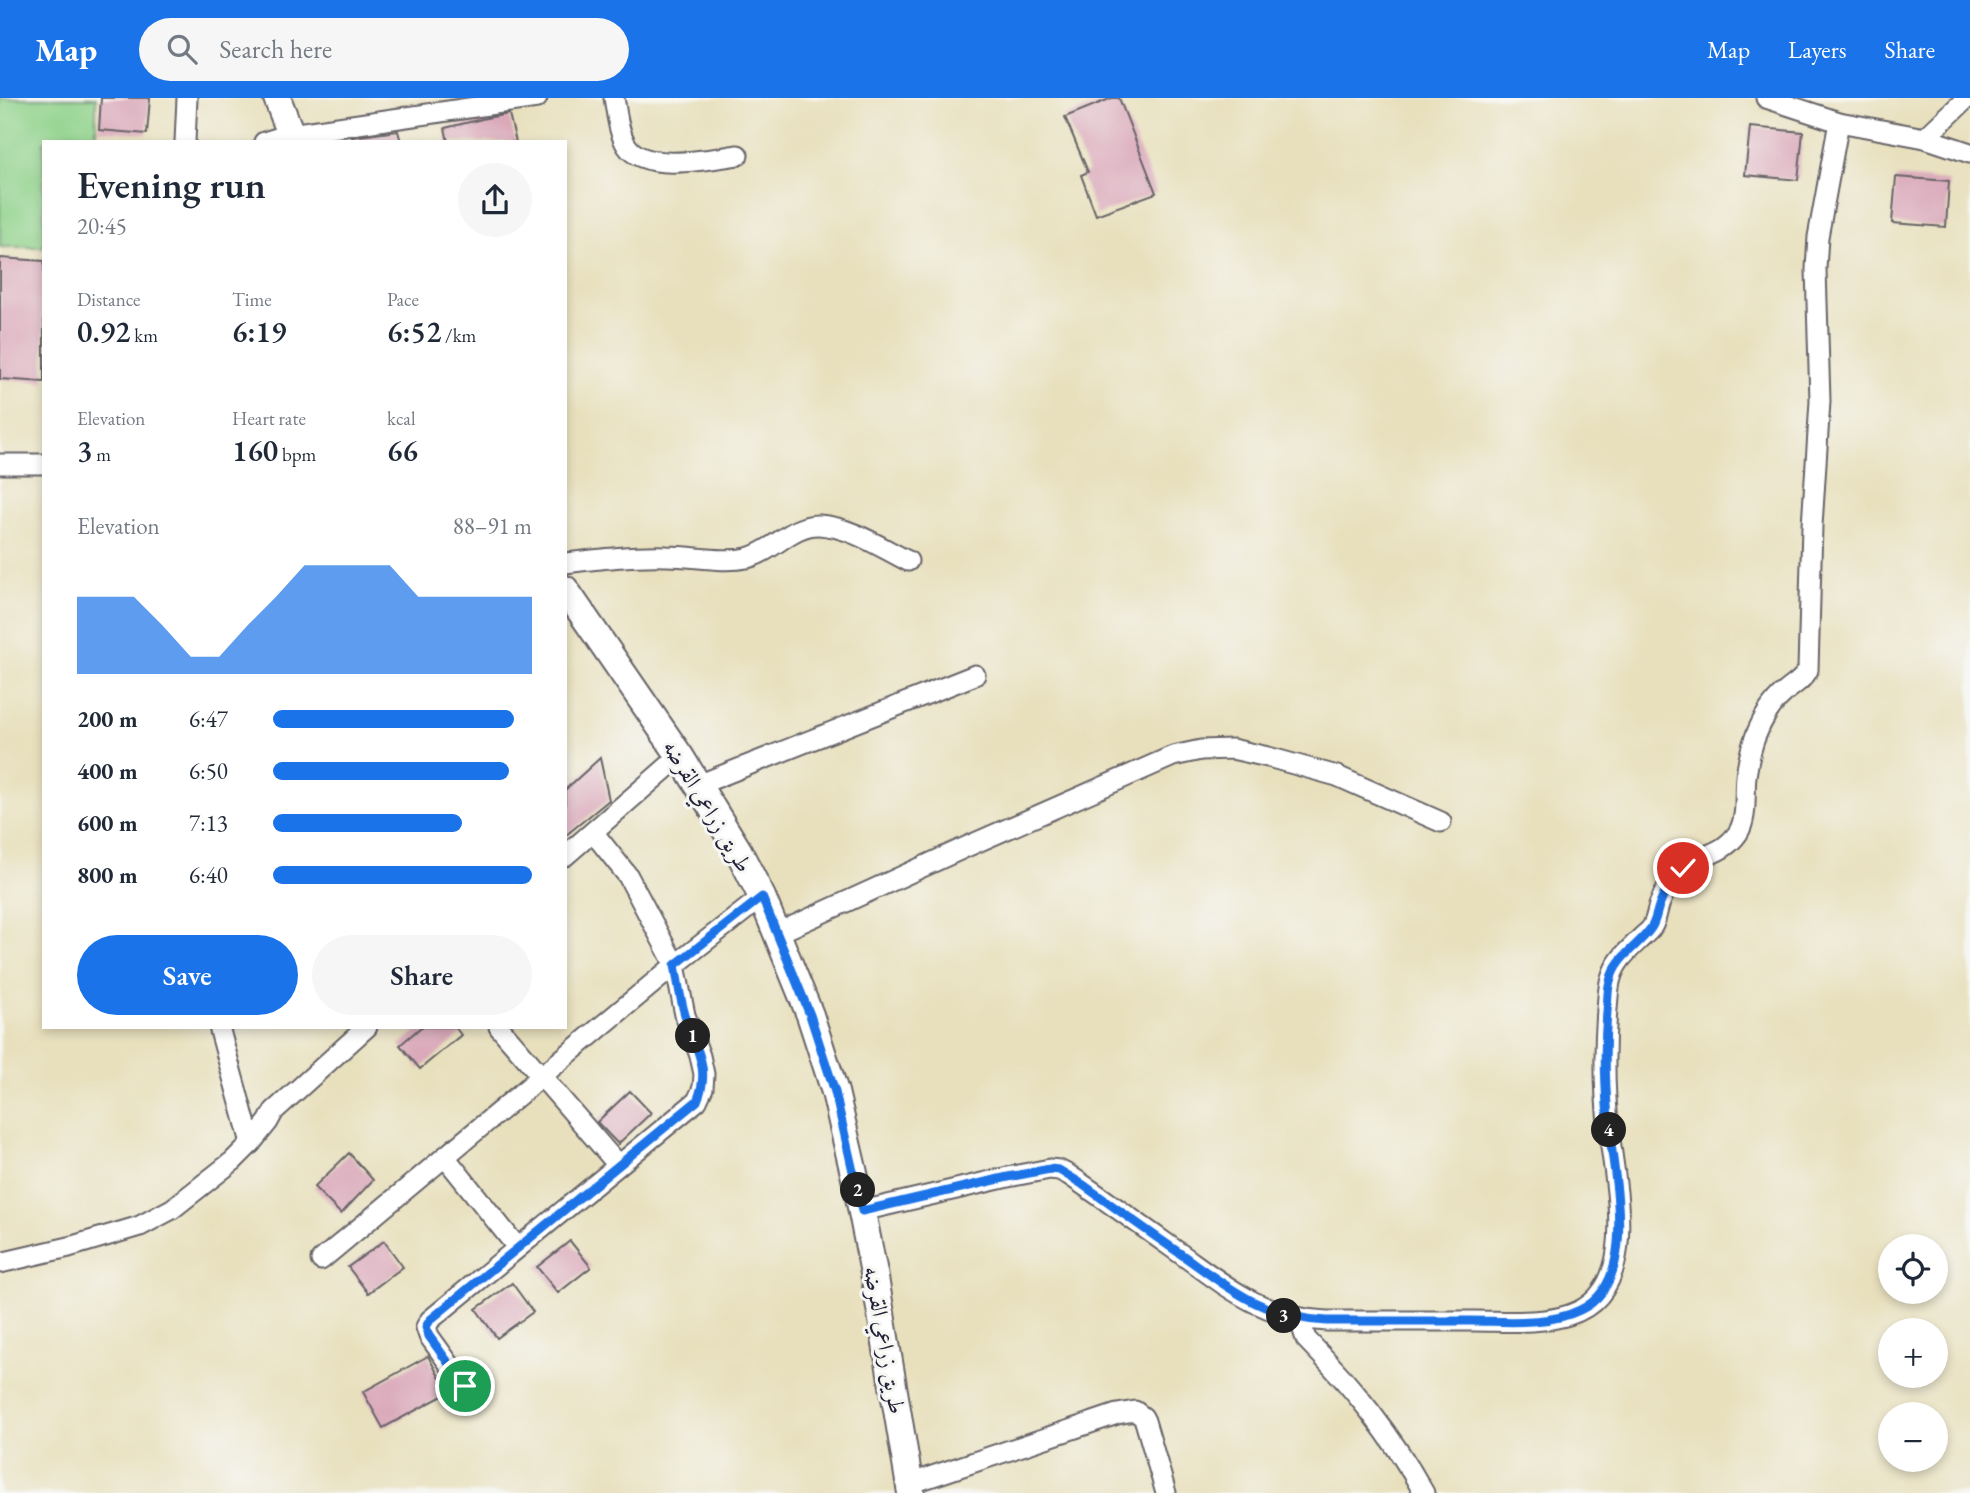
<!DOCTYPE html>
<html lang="en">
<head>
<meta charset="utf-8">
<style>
	body { margin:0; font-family:"EB Garamond",Amiri,serif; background:#f6f6f7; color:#1f2937; height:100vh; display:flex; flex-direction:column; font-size:26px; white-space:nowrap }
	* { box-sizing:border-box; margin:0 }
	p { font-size:23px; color:#747a83 }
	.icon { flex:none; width:38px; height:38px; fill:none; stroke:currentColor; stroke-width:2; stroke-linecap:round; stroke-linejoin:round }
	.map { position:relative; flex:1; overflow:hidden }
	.sheet { position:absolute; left:42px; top:42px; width:525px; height:889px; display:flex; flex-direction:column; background:#fff; border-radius:0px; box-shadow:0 4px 10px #0003 }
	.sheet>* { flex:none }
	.controls { position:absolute; left:1878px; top:1136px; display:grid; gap:14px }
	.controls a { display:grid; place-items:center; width:70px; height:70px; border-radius:50%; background:#fff; box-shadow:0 4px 10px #0003; font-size:35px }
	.pin { position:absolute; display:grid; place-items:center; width:60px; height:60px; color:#fff; margin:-30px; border:4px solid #fff; border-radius:50%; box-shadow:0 2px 7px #0007 }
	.km { position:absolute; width:35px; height:35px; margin:-18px; border-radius:50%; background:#222; color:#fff; font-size:19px; line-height:35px; text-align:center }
	.round { display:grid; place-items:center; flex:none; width:74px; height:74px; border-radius:37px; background:#f6f6f7 }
	.summary { display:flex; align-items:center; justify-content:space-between; height:119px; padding:0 35px }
	h1 { font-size:38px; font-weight:600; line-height:52px }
	.figures { display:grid; grid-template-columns:repeat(3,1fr); gap:10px; height:119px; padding:7px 35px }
	.figures div { display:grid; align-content:center }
	.figures b { font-size:30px; font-weight:600 }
	.figures small { font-size:19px; font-weight:400 }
	.figures p { font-size:19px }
	.chart { height:196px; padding:14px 35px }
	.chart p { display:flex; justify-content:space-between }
	.chart svg { width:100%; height:126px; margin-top:7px; fill:#1a73e8; opacity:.7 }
	.cta { display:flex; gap:14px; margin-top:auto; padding:14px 35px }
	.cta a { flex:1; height:80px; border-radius:42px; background:#1a73e8; color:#fff; font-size:28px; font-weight:600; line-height:80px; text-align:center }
	.cta a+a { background:#f6f6f7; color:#1f2937 }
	ul { padding:0 35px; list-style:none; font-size:23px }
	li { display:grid; grid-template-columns:112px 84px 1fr; align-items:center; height:52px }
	li i { height:18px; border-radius:9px; background:#1a73e8 }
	header { display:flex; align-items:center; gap:42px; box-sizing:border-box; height:98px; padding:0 35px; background:#1a73e8; color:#fff }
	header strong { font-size:33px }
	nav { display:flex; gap:38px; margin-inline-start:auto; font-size:24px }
	.search { width:490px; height:63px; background:#f6f6f7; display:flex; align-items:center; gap:18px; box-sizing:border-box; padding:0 24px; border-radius:38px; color:#747a83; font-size:26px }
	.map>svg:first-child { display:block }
	.green { fill:#8fd28a; stroke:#587a62; stroke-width:2 }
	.building { fill:#daa9ba }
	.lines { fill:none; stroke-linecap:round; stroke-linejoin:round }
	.minor-casing { stroke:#676468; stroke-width:23 }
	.secondary-casing { stroke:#676468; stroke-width:30 }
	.minor { stroke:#fff; stroke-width:19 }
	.secondary { stroke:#fff; stroke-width:26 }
	.route-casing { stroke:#fff; stroke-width:14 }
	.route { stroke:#1a73e8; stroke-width:9 }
	.labels { text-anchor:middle; stroke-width:6; stroke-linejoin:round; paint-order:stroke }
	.street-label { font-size:23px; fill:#22223b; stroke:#f6f6f2 }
</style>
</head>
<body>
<header>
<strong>Map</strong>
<div class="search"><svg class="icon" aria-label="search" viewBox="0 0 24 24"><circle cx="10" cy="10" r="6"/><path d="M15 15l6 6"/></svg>Search here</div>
<nav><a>Map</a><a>Layers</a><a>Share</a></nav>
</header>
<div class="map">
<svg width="1970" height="1395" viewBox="0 0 1970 1395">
	<rect width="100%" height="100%" fill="#f6f6f2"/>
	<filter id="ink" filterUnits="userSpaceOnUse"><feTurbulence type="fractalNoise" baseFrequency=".0143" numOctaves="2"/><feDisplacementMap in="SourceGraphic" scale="14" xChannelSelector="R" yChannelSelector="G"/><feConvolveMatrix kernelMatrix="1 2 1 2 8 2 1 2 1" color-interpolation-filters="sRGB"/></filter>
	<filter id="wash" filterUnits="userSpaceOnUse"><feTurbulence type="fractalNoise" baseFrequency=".00686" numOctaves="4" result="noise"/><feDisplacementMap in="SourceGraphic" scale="28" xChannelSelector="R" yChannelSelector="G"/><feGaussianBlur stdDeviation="1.57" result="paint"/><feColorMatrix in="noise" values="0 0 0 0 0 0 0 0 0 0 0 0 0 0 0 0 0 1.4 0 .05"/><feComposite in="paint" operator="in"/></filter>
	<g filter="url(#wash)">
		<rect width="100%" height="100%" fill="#e8e0bd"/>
		<path class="green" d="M0,0H96V44H44V149H0Z"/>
		<g id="blocks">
			<g class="building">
				<path d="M101,0H150L147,36L99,32Z"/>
				<path d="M1112,0H1119L1156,95L1096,117L1081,77L1088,74L1065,19Z"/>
				<path d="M509,16L516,44H448L445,30L486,20Z"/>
				<path d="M1750,29L1803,34L1798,82L1745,77Z"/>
				<path d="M398,33L401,44H353L352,39Z"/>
				<path d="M1896,79L1949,83L1946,129L1892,125Z"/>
				<path d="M0,160L44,163V284L0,281Z"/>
				<path d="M600,660L609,702L565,738V692Z"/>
				<path d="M421,929H455L461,937L420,971L400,947Z"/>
				<path d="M630,993L651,1015L618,1046L597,1024Z"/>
				<path d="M349,1055L373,1082L341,1116L314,1089Z"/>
				<path d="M384,1143L403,1169L368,1195L348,1169Z"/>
				<path d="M570,1143L591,1169L558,1195L537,1169Z"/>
				<path d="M512,1185L533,1214L497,1240L476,1211Z"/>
				<path d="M428,1258L448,1295L383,1330L363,1294Z"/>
			</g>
		</g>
	</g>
	<g filter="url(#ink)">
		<use href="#blocks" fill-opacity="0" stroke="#676468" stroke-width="2"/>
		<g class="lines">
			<g class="minor-casing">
				<g id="minor">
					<path d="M614,0C617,15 618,34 627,48C645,75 710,61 738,57"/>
					<path d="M1766,0L1839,24L1925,40L1967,0"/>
					<path d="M1925,40L1970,55"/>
					<path d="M185,44L187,0"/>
					<path d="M264,44L290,36L537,0"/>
					<path d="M0,366H44"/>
					<path d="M565,465C599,461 633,457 667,458C693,458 722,465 747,460C773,454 792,426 819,427C851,429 880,449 908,463"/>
					<path d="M698,687L975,577"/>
					<path d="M565,758L680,658"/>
					<path d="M778,835L966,749L1173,658L1201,652L1232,651L1268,659L1337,678L1441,724"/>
					<path d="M219,929L251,1045"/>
					<path d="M499,929L618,1067"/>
					<path d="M445,1059L517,1149"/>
					<path d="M862,1113L1008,1079L1050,1071L1059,1072L1069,1077C1104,1101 1139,1126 1174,1151C1225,1187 1261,1220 1327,1223C1376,1223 1425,1223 1475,1223C1506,1223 1540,1226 1569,1217C1642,1194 1615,1087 1609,1033C1604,993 1604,951 1607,911C1608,901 1608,890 1611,880C1616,862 1629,852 1642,839C1646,835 1651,832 1653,827C1656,821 1657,814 1659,807C1664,794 1671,781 1681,772C1700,755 1721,759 1738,735C1748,719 1744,696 1746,678C1748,665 1751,649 1756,637C1762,622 1772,605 1785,594C1794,586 1802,583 1808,572L1812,428L1820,303L1816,171L1818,139L1839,24"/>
					<path d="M321,1162L675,867L762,799"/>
					<path d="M0,1165L69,1149L140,1128L172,1111L233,1063L251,1045L268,1024L274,1013L367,929"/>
					<path d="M1307,1222L1303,1232L1306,1241C1353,1289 1391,1336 1424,1395"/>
					<path d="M465,1288L429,1238L426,1229L430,1222L697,1003L703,990L704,976L700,958L685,917L675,867L628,778L593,734"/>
					<path d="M909,1386L1117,1316L1135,1313L1143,1319L1145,1323L1166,1395"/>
				</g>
			</g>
			<g class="secondary-casing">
				<g id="secondary">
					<path d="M277,0L294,44"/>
					<path d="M565,491L680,658L738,752L762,799L810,917L835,994L856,1084L875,1180L911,1395"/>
				</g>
			</g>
			<use href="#minor" class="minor"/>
			<use href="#secondary" class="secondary"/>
		</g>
	</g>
	<g class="lines" filter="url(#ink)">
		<g class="route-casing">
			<path id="route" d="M465,1288L429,1238L426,1229L430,1222L697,1003C712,970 694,948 685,917C680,901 678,883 675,867L762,799L810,917L835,994L862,1113L1008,1079L1050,1071L1059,1072L1082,1086C1114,1109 1146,1132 1178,1154C1228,1189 1263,1220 1327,1223C1375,1223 1422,1223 1470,1223C1505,1223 1547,1228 1580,1212C1642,1183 1612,1073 1608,1020C1605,985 1604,949 1607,914C1608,904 1607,893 1610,883C1616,858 1638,849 1651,830C1656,823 1657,812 1660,805C1665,791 1674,780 1683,770"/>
		</g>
		<use href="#route" class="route"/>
	</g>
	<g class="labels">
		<g class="street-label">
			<text transform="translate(708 708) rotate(59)" y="8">طريق زراعي القرضه</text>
			<text transform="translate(885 1242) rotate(80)" y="8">طريق زراعي القرضه</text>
		</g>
	</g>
</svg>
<div class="controls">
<a><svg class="icon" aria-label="locate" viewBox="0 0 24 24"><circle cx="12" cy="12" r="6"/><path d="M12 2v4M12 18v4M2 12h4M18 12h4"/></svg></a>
<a>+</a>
<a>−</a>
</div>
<div class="pin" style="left:465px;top:1288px;background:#1e9e55"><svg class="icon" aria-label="arrive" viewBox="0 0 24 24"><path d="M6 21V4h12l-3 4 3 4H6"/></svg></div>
<div class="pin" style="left:1683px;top:770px;background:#d93025"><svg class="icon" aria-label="check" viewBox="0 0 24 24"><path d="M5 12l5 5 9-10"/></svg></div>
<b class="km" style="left:693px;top:938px">1</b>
<b class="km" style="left:858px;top:1092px">2</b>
<b class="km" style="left:1284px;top:1218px">3</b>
<b class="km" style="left:1609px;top:1032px">4</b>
<section class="sheet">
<div class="summary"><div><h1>Evening run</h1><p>20:45</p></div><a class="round"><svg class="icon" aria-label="share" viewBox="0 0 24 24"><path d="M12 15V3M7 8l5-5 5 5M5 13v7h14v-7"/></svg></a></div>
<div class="figures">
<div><p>Distance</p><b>0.92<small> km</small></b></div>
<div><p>Time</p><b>6:19</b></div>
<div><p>Pace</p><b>6:52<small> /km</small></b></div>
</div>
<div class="figures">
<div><p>Elevation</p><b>3<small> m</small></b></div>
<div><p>Heart rate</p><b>160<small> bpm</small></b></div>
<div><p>kcal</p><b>66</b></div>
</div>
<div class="chart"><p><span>Elevation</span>88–91 m</p>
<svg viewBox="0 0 160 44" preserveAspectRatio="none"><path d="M0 44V17L10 17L20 17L30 27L40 38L50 38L60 27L70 17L80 6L90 6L100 6L110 6L120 17L130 17L140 17L150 17L160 17V44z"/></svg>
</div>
<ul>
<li><b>200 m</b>6:47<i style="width:93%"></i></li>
<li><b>400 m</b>6:50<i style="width:91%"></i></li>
<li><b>600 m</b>7:13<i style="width:73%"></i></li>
<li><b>800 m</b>6:40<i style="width:100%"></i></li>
</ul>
<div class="cta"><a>Save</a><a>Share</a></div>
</section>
</div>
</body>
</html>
